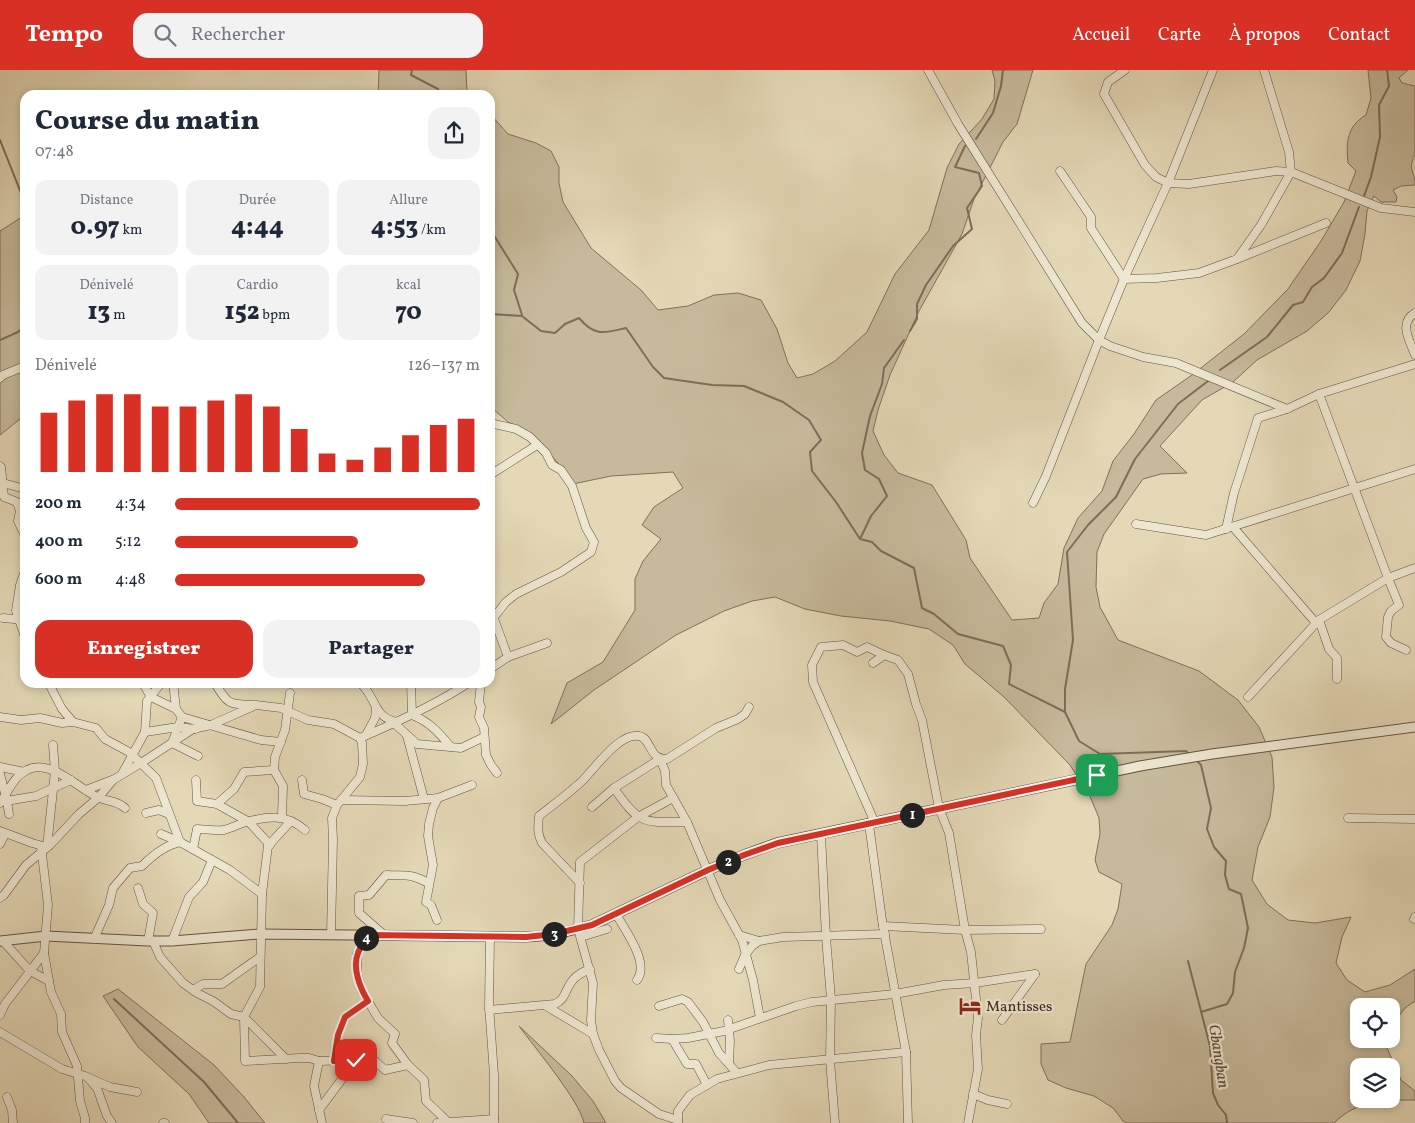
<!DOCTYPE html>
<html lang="fr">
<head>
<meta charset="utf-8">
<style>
	body { margin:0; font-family:Vollkorn,serif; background:#f2f2f3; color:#1f2937; height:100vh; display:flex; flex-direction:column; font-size:19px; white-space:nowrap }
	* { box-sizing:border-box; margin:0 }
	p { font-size:16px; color:#747a83 }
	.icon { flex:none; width:28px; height:28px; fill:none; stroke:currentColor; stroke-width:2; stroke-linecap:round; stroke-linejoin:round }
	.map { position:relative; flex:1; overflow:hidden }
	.side { position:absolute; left:20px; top:20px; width:475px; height:598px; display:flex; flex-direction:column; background:#fff; border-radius:15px; box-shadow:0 2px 8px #0003 }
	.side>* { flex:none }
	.tools { position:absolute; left:1350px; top:928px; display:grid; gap:10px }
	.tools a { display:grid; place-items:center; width:50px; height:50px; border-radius:10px; background:#fff; box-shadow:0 2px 8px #0003; font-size:25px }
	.pin { position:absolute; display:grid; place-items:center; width:42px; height:42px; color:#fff; margin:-21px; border-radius:10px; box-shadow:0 2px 8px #0006 }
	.km { position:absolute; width:25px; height:25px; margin:-12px; border-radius:50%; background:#222; color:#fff; font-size:14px; line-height:25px; text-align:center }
	.round { display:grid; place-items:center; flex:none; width:52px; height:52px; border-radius:15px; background:#f2f2f3 }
	.headline { display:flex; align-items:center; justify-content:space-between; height:85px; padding:0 15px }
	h1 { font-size:28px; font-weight:800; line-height:38px }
	.figures { display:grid; grid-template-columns:repeat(3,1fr); gap:8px; height:85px; padding:5px 15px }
	.figures div { display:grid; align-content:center; border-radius:12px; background:#f2f2f3; text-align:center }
	.figures b { font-size:25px; font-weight:800 }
	.figures small { font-size:14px; font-weight:400 }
	.figures p { font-size:14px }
	.chart { height:140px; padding:10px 15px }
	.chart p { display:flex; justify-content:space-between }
	.chart svg { width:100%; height:90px; margin-top:5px; stroke:#d93025; stroke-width:6 }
	.primary-button { display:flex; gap:10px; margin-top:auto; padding:10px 15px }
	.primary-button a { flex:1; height:58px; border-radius:15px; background:#d93025; color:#fff; font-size:20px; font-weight:800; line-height:58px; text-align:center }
	.primary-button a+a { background:#f2f2f3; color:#1f2937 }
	ul { padding:0 15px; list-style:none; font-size:16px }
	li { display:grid; grid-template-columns:80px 60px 1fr; align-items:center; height:38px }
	li i { height:12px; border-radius:6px; background:#d93025 }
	header { display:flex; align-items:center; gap:30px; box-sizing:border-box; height:70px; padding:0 25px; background:#d93025; color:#fff }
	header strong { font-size:24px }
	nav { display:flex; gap:28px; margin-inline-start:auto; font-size:18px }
	.search { width:350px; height:45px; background:#f2f2f3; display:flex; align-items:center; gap:12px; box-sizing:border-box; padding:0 18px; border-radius:15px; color:#747a83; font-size:19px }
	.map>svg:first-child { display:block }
	.green { fill:#c7ba9c; stroke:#80705d; fill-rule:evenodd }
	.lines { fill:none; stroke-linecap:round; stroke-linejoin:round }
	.stream { stroke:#7d6d5a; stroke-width:2 }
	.minor-casing { stroke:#645344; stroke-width:9 }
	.tertiary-casing { stroke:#645344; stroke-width:11 }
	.minor { stroke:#ede6d0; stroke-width:8 }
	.tertiary { stroke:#ede6d0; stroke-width:9 }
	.route-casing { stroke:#fff; stroke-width:10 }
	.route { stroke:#d93025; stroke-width:6 }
	.labels { text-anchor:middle; stroke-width:4.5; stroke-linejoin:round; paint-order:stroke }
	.poi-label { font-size:15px; fill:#39271e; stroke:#ede6d0; text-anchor:start }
	.water-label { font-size:16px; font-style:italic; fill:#5b4a3c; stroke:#ede6d0 }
</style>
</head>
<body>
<header>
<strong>Tempo</strong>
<div class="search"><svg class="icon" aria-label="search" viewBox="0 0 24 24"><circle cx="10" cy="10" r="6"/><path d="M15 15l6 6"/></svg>Rechercher</div>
<nav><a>Accueil</a><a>Carte</a><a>À propos</a><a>Contact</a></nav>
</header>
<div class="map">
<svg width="1415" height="1053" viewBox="0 0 1415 1053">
	<rect width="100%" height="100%" fill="#e4d8b6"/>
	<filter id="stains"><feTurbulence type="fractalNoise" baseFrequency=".004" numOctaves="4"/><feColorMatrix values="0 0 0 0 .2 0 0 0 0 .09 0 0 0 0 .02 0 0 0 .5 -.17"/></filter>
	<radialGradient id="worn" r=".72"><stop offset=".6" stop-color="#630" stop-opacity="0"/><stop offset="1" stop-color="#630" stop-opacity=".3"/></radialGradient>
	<g class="green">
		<path d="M379,0H466L467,22L470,25H378Z"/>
		<path d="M992,0H1033L1017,54L1003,72L974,129L962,164L919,241L890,305L878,340L873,361L884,385L898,403L932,415L966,470L970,488L1012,550L1039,548L1044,533L1058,514L1064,478L1078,448L1102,421L1113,391L1134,364L1156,330L1192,305L1244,264L1288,219L1321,171L1344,132L1356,101L1348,93C1346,72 1347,56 1366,45L1371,28L1368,0H1408L1399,8L1402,13L1415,16V85C1407,99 1415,102 1415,115L1401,116L1393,120L1397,127L1396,132H1381L1374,126L1367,141L1365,164L1360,191L1346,220L1328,243L1307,261L1257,290L1233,312L1202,330L1160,376L1187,403L1161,404L1143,409L1104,464L1097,482L1096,517L1100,537L1118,570L1199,601L1238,630L1259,657L1272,687L1274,717L1270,747L1258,777L1252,810L1267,834L1288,850L1315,853L1351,847L1342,867L1336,893L1347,910L1365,922L1390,915L1415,899V931L1405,938L1391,956V936H1359V969H1388L1387,978L1401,1010L1415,1021V1030C1384,1030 1357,1030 1334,1053H1127L1123,1051L1113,1038L1094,1026L1066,1018L1048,1010L1041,994V974L1070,972L1086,894L1112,855L1118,839L1122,814L1099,802L1095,790L1100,764L1099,748L1089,724L1070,695L1004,627L965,594L953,575L929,559L890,551L841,546L805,539L775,527L752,531L724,541L676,565L594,620L551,654L567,613L603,592L635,540V509L643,491L661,469L642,455L654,437L683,418L673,402L611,406L573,414L563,399L550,384L521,358L508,352L492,338L490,337V44L508,64L536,73L551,81L559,97V113L563,132L591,178L641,220L658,240L688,236L714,225L738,223L761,230L777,259L788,293L797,308L813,304L835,291L867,262L895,204L929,160L947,98L959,74L982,49L994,29L995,11ZM1359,996H1391V1029H1359Z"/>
		<path d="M25,145V345L0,365V161Z"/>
		<path d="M118,919L214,995L244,1027L265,1053H209L189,1024L138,977L103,926Z"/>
		<path d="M519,956L572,1006L593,1031L606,1053H584C579,1030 535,978 519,956Z"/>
	</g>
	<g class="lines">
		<g class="stream">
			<path d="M412,0L411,5L438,19L440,25"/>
			<path d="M976,69L993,43L1001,16L1003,0"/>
			<path d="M0,70L25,133"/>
			<path d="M1364,126L1371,107L1380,67L1379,35L1389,16L1387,0"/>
			<path d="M490,159L518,204L514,220L522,245"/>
			<path d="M490,244L522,246L541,261L555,263L565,254L579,248C595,267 604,263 626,258L653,297L664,308L712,315L744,316L783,332L809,350L821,370L810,382L812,401L836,432L860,469L872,472L881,481L914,498L922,538L934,544L958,564L1003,576L1011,595L1009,614L1065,642L1079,671L1100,684L1186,681L1189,684"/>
			<path d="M910,261L917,249V234L926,215L953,176L972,159L967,138L982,116L979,103L955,97L965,76"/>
			<path d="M0,270L18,262L25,256"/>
			<path d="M1220,300L1267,267L1293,235L1303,232L1312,217L1324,208L1342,183L1359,137"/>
			<path d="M861,467L871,446L887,426L879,409L865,400L862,383L870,346L882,314L884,298L904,270"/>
			<path d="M1065,642V619L1073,570L1067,482L1088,455L1116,427L1135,389L1178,334L1208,311"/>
			<path d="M1195,689L1201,695L1211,738L1207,759L1214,777L1226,791L1225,805L1229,819L1241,824L1248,858L1244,878L1235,902L1233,923L1227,934L1201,942"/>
			<path d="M1188,891L1210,976L1213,1023L1218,1035L1226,1045L1227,1053"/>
			<path d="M114,929L204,1012L238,1053"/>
		</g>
		<g class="minor-casing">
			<g id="minor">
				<path d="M928,0L958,54L1082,253L1099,270L1110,276L1143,287L1176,293L1287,339L1319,324L1415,294"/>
				<path d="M1125,0L1108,12L1104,24L1145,95L1156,107L1168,113L1189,114L1276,101L1291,102L1381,138L1415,142"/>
				<path d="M1060,101L1091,147V158L1124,209L1157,208L1199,203L1237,189L1261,155L1291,102L1289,82L1264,0"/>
				<path d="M1237,189L1326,153"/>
				<path d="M1415,243C1398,253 1410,271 1415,285"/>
				<path d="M0,308L3,305L25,296"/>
				<path d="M1319,324L1388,508L1399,535L1391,541L1388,547L1386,567L1391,573L1406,580"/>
				<path d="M490,353L516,359L530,367L546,383L552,395L561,400L572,416L586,458L594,472L591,482L561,502L516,524L506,532L490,552"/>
				<path d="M0,396L1,397L4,427L17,432L20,441L18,451L25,466"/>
				<path d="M490,405L537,375"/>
				<path d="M3,413L25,419"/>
				<path d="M1033,433L1046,406L1099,270L1124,209L1168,113L1213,0"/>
				<path d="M1136,454L1206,465L1415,399"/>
				<path d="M1233,457L1316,553"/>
				<path d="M1226,459L1234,423L1258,348L1287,339"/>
				<path d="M25,501L20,515L16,541L25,567"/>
				<path d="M490,538L508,587L490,599"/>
				<path d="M3,548L25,550"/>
				<path d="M1319,550L1329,579L1337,588V609"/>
				<path d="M508,587L547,573"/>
				<path d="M873,593L884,585L898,590L908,604L916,634L922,650L939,738L949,763L965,860L971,882L978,948L976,965L978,999L968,1053"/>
				<path d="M48,612L62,639L73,652"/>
				<path d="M142,612L151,627L176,639"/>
				<path d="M173,612L176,639L182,647L261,670L281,672"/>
				<path d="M214,612C229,635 227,634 254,635"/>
				<path d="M359,612C377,626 372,648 398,652"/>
				<path d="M411,612L412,645C430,652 439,663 451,677"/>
				<path d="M481,612L479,632L481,637L479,647L484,658L486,685L491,695L497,703"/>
				<path d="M1248,627L1319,550L1388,508L1415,498"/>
				<path d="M0,647L21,650L40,648L62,653L73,652L96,658L105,669L129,682L156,708L180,772L230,800L262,824L260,917L244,947L245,991L300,988H309L319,991L351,990L367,988L374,990L385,1000L408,995"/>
				<path d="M182,647L172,673L198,686"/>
				<path d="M395,654L417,674L461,678L484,667"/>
				<path d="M145,662L178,657L195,659"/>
				<path d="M366,665L375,648L376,639"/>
				<path d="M407,666L424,729"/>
				<path d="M360,668C398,652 435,635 470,612"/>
				<path d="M0,697L24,702"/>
				<path d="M0,704L7,731L9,744"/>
				<path d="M122,704L145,662L147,631L162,612"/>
				<path d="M196,710L197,731L217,734L249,752L270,775"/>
				<path d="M302,710L304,724L322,729L337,735"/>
				<path d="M614,718C640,756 644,752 687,752"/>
				<path d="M86,720L112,710"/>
				<path d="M673,728L638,747L580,792L578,859L593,913L591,950L593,964L599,980L615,1011L621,1018L659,1044L678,1050"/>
				<path d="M341,730L405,731L438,728L472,715"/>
				<path d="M0,732L36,726L71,710"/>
				<path d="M0,733C8,722 14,706 27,700C50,688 78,718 97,727C107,732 117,730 125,738"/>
				<path d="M217,734L234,719L244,702L274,700"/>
				<path d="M592,737L614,718L660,689L665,701L666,715L687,752L720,830L742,870L753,910L760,948"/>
				<path d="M146,743L159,740L169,744"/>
				<path d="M282,747L283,716L274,700L275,687L285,660L290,623"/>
				<path d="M1348,748L1415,749"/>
				<path d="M875,753L813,612L812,595L821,577L843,575L857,582L867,577L884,585"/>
				<path d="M869,754L882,850L906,982L908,1053"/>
				<path d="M0,761L32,773L47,777L55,701L53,675"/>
				<path d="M161,764L180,772"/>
				<path d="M821,764L826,867L831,929L830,990L835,1053"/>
				<path d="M0,774L5,764"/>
				<path d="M193,779L197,759C205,759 216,761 224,760C231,758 237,755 243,753C266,746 286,743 305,760"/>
				<path d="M580,813L542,773C537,763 538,757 539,746C553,735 568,724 581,712C594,700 619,662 639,666C652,668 648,690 667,689L716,658L738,649L745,644L749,637"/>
				<path d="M138,818L143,834L153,843L148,871"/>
				<path d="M262,824L268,776L291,751"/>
				<path d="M0,828L4,825L26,795L50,775L79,744L98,728L113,710L141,693L193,659L211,655L256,635L281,638L308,650L334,654L360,668L362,673L363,694L360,707L337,735L332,748L333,770L331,865"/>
				<path d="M616,844C625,860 650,893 637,910"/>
				<path d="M1414,849L1415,847"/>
				<path d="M437,850L431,835L426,832L433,795L428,766L429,754L433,738L438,728"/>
				<path d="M883,856L965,860L1041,859"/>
				<path d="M368,865L357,884V903L362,921L378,948L395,964L392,973L408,995L424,1010L426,1031L448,1052"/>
				<path d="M384,865L359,843V826L369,825L386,805C406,806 410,803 428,813"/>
				<path d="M739,865L759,871"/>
				<path d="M490,867L489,935L494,1005V1053"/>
				<path d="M581,867L607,859"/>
				<path d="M94,869L109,835L113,818L130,798L142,796C151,787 166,775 180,772"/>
				<path d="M3,871L30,901L49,911"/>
				<path d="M153,871L160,887L183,913L197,923L213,931L231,944L244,947L286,989"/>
				<path d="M172,871L189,827L203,812L212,790"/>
				<path d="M44,883L51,922L61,944L62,962L77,996L80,1031L85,1048V1053"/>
				<path d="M739,899L745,885L752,876L759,871L783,867L885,864"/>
				<path d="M193,920L203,914H222L260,887"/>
				<path d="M546,936L593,964"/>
				<path d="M659,936L682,929L688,932L703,952L719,983L737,1003"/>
				<path d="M489,940L555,934C566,929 565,920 572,911C576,905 583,902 590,899"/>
				<path d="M0,945L5,934L44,883L48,835L41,776"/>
				<path d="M728,950L730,971L729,992"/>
				<path d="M1002,950L1035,904"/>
				<path d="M0,962L62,999L85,1006L110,1017L137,1022"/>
				<path d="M656,968L672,969L688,968L724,961L796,936L812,932L895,924L944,915L975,913L1035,904"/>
				<path d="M672,969L687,994H696L707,1015"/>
				<path d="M319,991L314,1016L322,1053"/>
				<path d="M334,991L338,965L345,947L368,931"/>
				<path d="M89,1009L97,1018L107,1046L112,1053"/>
				<path d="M973,1024L988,1030L1007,1034"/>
				<path d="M7,1027L12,1040L13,1053"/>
				<path d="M319,1040L356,990"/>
				<path d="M386,1049L413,1053"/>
				<path d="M163,1053H165"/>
				<path d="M437,1053L494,1049"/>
				<path d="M678,1053V1041L690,1025L717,1009L769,995L906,982"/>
			</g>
		</g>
		<g class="tertiary-casing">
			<path id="tertiary" d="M0,871L46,866L148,871H172L260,864L526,867L553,865L592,855L708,800L744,785L777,773L1140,696L1212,684L1415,657"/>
		</g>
		<use href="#minor" class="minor"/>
		<use href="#tertiary" class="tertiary"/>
	</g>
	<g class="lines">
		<g class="route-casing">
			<path id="route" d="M356,990L334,991L338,965L345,947L368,931C360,918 352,898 358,883C360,877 365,871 368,865L526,867L554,864L592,855L708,800L744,785L778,773L1097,705"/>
		</g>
		<use href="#route" class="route"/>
	</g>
	<defs>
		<g id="hotel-bare" transform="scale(1.725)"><path d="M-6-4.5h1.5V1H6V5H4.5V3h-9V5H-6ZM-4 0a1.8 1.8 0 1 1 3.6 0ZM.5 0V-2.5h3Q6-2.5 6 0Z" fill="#8f2418" stroke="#ede6d0" stroke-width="2.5" paint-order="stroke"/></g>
	</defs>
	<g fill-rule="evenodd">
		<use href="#hotel-bare" x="970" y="936"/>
	</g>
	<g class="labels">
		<g class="poi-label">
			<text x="986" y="941">Mantisses</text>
		</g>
		<g class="water-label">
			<text transform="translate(1220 986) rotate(81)" y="6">Gbangban</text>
		</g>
	</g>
	<rect width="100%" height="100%" filter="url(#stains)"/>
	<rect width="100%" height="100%" fill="url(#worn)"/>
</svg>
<div class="tools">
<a><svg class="icon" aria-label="locate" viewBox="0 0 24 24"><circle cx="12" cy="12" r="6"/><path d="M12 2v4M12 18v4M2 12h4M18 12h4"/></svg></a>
<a><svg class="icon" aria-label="layers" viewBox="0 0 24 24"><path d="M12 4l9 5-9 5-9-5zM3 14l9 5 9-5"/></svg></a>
</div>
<div class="pin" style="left:1097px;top:705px;background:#1e9e55"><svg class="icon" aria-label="arrive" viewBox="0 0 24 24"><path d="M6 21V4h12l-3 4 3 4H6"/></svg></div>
<div class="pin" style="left:356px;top:990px;background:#d93025"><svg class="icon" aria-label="check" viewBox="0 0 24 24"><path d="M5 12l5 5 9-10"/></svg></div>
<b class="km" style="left:912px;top:745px">1</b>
<b class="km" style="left:728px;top:792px">2</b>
<b class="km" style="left:554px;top:864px">3</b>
<b class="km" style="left:366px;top:868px">4</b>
<section class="side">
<div class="headline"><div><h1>Course du matin</h1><p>07:48</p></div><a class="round"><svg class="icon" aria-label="share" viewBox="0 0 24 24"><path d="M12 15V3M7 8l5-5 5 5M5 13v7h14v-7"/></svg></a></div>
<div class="figures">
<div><p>Distance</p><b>0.97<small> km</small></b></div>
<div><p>Durée</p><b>4:44</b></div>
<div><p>Allure</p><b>4:53<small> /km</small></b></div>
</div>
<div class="figures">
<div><p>Dénivelé</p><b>13<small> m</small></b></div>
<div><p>Cardio</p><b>152<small> bpm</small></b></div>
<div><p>kcal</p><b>70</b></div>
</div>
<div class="chart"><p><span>Dénivelé</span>126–137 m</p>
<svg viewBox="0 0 160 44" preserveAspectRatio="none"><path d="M5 44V15M15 44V9M25 44V6M35 44V6M45 44V12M55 44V12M65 44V9M75 44V6M85 44V12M95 44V23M105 44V35M115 44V38M125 44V32M135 44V26M145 44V21M155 44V18"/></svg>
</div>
<ul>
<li><b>200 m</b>4:34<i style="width:100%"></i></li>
<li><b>400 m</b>5:12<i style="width:60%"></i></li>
<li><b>600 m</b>4:48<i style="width:82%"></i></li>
</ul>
<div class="primary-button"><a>Enregistrer</a><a>Partager</a></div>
</section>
</div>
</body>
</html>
